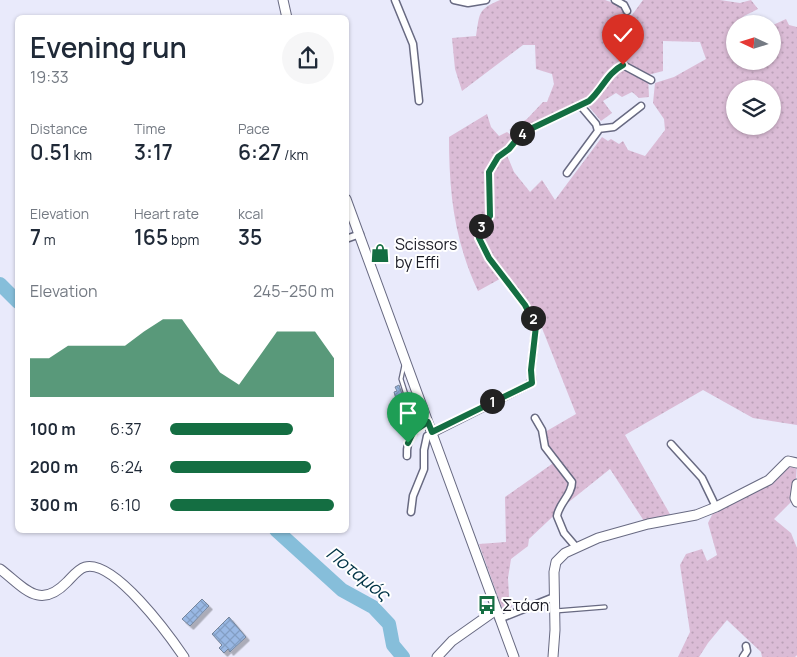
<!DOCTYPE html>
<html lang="en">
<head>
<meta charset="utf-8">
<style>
	body { margin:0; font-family:Manrope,sans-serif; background:#f6f6f7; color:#1f2937; height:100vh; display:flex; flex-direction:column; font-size:19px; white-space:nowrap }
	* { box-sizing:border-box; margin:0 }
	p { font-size:16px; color:#747a83 }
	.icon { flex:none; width:28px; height:28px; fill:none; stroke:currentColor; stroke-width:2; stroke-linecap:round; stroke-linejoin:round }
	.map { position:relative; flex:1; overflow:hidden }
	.side { position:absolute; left:15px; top:15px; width:334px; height:518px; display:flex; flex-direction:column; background:#fff; border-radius:8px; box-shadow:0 1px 4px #0004 }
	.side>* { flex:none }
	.needle { width:32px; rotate:274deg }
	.fabs { position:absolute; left:726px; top:15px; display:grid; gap:10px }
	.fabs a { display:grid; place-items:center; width:55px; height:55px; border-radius:50%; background:#fff; box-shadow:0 1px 4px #0004; font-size:25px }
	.pin { position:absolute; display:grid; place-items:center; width:42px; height:42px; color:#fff; margin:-51px -21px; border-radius:50% 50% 50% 0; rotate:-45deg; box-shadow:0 0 5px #0007 }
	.pin .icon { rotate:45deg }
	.km { position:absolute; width:25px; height:25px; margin:-12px; border-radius:50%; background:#222; color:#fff; font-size:14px; line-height:25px; text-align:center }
	.round { display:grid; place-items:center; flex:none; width:52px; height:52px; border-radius:26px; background:#f6f6f7 }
	.overview { display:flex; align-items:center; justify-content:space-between; height:85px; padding:0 15px }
	h1 { font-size:28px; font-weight:600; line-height:38px }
	.metrics { display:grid; grid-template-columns:repeat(3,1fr); gap:8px; height:85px; padding:5px 15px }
	.metrics div { display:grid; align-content:center }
	.metrics b { font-size:21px; font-weight:600 }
	.metrics small { font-size:14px; font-weight:400 }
	.metrics p { font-size:14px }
	.chart { height:140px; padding:10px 15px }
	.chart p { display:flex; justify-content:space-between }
	.chart svg { width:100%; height:90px; margin-top:5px; fill:#146e42; opacity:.7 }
	ul { padding:0 15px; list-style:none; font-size:16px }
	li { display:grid; grid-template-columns:80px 60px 1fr; align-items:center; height:38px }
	li i { height:12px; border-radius:6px; background:#146e42 }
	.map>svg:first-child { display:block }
	.grass { fill:url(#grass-dots); fill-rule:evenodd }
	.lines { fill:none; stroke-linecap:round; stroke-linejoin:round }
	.river { stroke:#86beda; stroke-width:14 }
	.building { fill:url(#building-cross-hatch); stroke:#75859b; filter:url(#shadow) }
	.lane-casing { stroke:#686a82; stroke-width:5.5 }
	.street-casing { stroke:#686a82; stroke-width:9 }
	.secondary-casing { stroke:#686a82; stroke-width:11 }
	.lane { stroke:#fff; stroke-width:3 }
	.street { stroke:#fff; stroke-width:6 }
	.secondary { stroke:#fff; stroke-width:9 }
	.route-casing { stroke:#fff; stroke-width:10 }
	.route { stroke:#146e42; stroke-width:6 }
	.labels { text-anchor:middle; stroke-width:4; stroke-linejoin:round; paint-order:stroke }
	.poi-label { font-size:16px; fill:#1a1b25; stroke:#fff; text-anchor:start }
	.water-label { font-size:18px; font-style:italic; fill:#003346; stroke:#fff }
</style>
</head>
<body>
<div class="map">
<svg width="797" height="657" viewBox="0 0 797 657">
	<defs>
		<pattern id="grass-dots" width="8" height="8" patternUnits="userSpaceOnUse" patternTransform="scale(1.25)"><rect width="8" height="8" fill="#dbbcd6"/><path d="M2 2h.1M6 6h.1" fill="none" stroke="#bba1b8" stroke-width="1.8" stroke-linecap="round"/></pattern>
		<pattern id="building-cross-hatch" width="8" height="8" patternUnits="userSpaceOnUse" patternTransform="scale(1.25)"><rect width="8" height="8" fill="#99b8e4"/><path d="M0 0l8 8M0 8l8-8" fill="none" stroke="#839ec3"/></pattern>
		<filter id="shadow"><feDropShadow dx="3.5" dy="3.5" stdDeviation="0" flood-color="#0004"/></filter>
	</defs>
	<rect width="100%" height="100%" fill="#e9eafb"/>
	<g class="grass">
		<path d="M500,0H605L622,6L625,15H632L643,0H720L740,3L751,0L758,9L744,16L738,24H735L730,37L735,43V61H772L773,25L786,19L789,25L797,27V425L753,418L703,390L625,435L671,516L644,521L610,469L565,505L529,539L528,546L511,559L508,578L509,596L512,607L503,611L479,544L506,542L505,497L559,459L547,445L545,432L576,414L540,323L507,275L478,291C454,240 449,192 449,137L487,114L491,127L499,136L507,132L514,137L504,148L514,172L530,192L542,180L555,200L602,137L608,141L611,139L619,144L623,141L628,150L645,156L665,130L664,119L653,103L655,83L674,77L706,59L700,42L663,41V71L648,75L649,97L639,98L632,92L622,97L616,93L603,101L612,113L601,121L584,101L516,134L509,130L527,119L543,102H547L554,84L552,74L536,69L535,45H523L462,91L455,69L452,38L476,36C480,13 477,10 500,0ZM735,89H772V126H735Z"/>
		<path d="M786,462L797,463L795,498L774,519L791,533L797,548V655L795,657H762L761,652L727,620L708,643L699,657H678L690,632L680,565L686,554L702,549L707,561L717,555L708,523L716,507L753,490Z"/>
	</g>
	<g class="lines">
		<g class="river">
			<path d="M0,284L18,302"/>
			<path d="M276,530L342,590L373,607L389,624L393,645L403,657"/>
		</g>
	</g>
	<g class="building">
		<path d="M399,385L404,400L400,401L399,398L396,399L394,392L397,391L395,387Z"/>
		<path d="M202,599L209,606L190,626L182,619Z"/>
		<path d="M229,617L246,637L230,652L228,649L224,653L219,648L222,645L212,634Z"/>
	</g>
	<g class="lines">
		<g class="lane-casing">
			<g id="lane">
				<path d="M404,365L401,379L409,404L419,406"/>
				<path d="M555,611L605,607"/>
			</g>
		</g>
		<g class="street-casing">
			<g id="street">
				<path d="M395,0L413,44L419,101"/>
				<path d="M454,0L468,3L486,0"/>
				<path d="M615,0L624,5L627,11"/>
				<path d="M598,129L614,127L641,106"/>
				<path d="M567,173L598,131L596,124L580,105"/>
				<path d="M346,239L360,234"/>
				<path d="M535,418L542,430L545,447L572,482C572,495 559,503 557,516L564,533L576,547"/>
				<path d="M671,444L702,478L716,507"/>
				<path d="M407,456C406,438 414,429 428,421"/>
				<path d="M411,512L413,496L424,469V450L427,436L528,385L532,380L531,370L536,326L525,305L489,258L482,245L478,233L490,216L489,172L498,157L509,149L522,133L589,101C602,90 607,73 623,65L651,80"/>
				<path d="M499,619L554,597"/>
				<path d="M743,657L747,651L746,646"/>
			</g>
		</g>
		<g class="secondary-casing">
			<g id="secondary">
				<path d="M283,0L287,18"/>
				<path d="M346,199L514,657"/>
				<path d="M797,484L795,498L797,502"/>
				<path d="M0,569C24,587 39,611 67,582C72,577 78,569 85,567C114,559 169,635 184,657"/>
				<path d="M437,657L452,641L496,610"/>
				<path d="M553,657L555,630L554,572L556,562L565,553L598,538L648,524L696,515L716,507L769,480L788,461L797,463"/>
			</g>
		</g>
		<use href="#lane" class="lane"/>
		<use href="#street" class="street"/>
		<use href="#secondary" class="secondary"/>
	</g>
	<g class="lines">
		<g class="route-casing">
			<path id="route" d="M408,443L414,431L428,422L432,432L532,383L531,370L536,326L525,305L489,258L479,238L480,229L490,216L489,172L498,157L509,149L522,133L589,101C602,90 607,73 623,65"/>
		</g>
		<use href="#route" class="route"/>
	</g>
	<defs>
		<g id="shop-bare" transform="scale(1.5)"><path d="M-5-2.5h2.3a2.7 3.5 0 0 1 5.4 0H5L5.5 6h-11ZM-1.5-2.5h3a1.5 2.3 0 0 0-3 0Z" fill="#146e42" stroke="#fff" stroke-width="2.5" paint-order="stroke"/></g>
		<g id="bus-bare" transform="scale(1.5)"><path d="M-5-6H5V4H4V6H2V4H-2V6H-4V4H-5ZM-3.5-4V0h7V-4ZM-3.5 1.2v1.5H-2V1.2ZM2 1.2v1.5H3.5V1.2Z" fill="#146e42" stroke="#fff" stroke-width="2.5" paint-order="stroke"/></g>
	</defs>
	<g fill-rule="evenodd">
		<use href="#shop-bare" x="380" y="253"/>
		<use href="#bus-bare" x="487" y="605"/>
	</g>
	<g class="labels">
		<g class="poi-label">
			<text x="395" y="250">Scissors<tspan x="395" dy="18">by Effi</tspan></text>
			<text x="502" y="611">Στάση</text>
		</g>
		<g class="water-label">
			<text transform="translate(358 574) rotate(38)" y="6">Ποταμός</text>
		</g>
	</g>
</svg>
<div class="fabs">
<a><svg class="needle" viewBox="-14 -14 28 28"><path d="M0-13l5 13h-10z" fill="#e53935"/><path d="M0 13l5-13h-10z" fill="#747a83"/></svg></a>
<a><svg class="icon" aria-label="layers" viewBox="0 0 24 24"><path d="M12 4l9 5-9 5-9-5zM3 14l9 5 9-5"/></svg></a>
</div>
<div class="pin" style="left:408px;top:443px;background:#1e9e55"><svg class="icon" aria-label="arrive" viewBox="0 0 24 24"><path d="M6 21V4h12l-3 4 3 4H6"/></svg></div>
<div class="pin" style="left:623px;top:65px;background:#d93025"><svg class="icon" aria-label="check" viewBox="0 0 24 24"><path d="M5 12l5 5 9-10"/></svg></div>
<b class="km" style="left:492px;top:401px">1</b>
<b class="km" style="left:533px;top:318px">2</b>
<b class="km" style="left:481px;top:226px">3</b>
<b class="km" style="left:522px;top:133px">4</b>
<section class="side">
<div class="overview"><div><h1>Evening run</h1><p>19:33</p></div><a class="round"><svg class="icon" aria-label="share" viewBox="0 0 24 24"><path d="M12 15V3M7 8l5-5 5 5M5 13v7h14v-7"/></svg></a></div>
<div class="metrics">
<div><p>Distance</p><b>0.51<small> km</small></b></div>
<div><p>Time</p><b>3:17</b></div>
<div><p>Pace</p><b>6:27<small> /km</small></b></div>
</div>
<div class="metrics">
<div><p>Elevation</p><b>7<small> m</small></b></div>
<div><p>Heart rate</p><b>165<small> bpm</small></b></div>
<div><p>kcal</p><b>35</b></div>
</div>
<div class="chart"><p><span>Elevation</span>245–250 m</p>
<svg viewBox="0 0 160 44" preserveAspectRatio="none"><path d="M0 44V25L10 25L20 19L30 19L40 19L50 19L60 12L70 6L80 6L90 19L100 32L110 38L120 25L130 12L140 12L150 12L160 25V44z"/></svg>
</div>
<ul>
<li><b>100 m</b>6:37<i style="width:75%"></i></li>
<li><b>200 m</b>6:24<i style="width:86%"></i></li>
<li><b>300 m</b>6:10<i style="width:100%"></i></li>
</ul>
</section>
</div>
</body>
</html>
